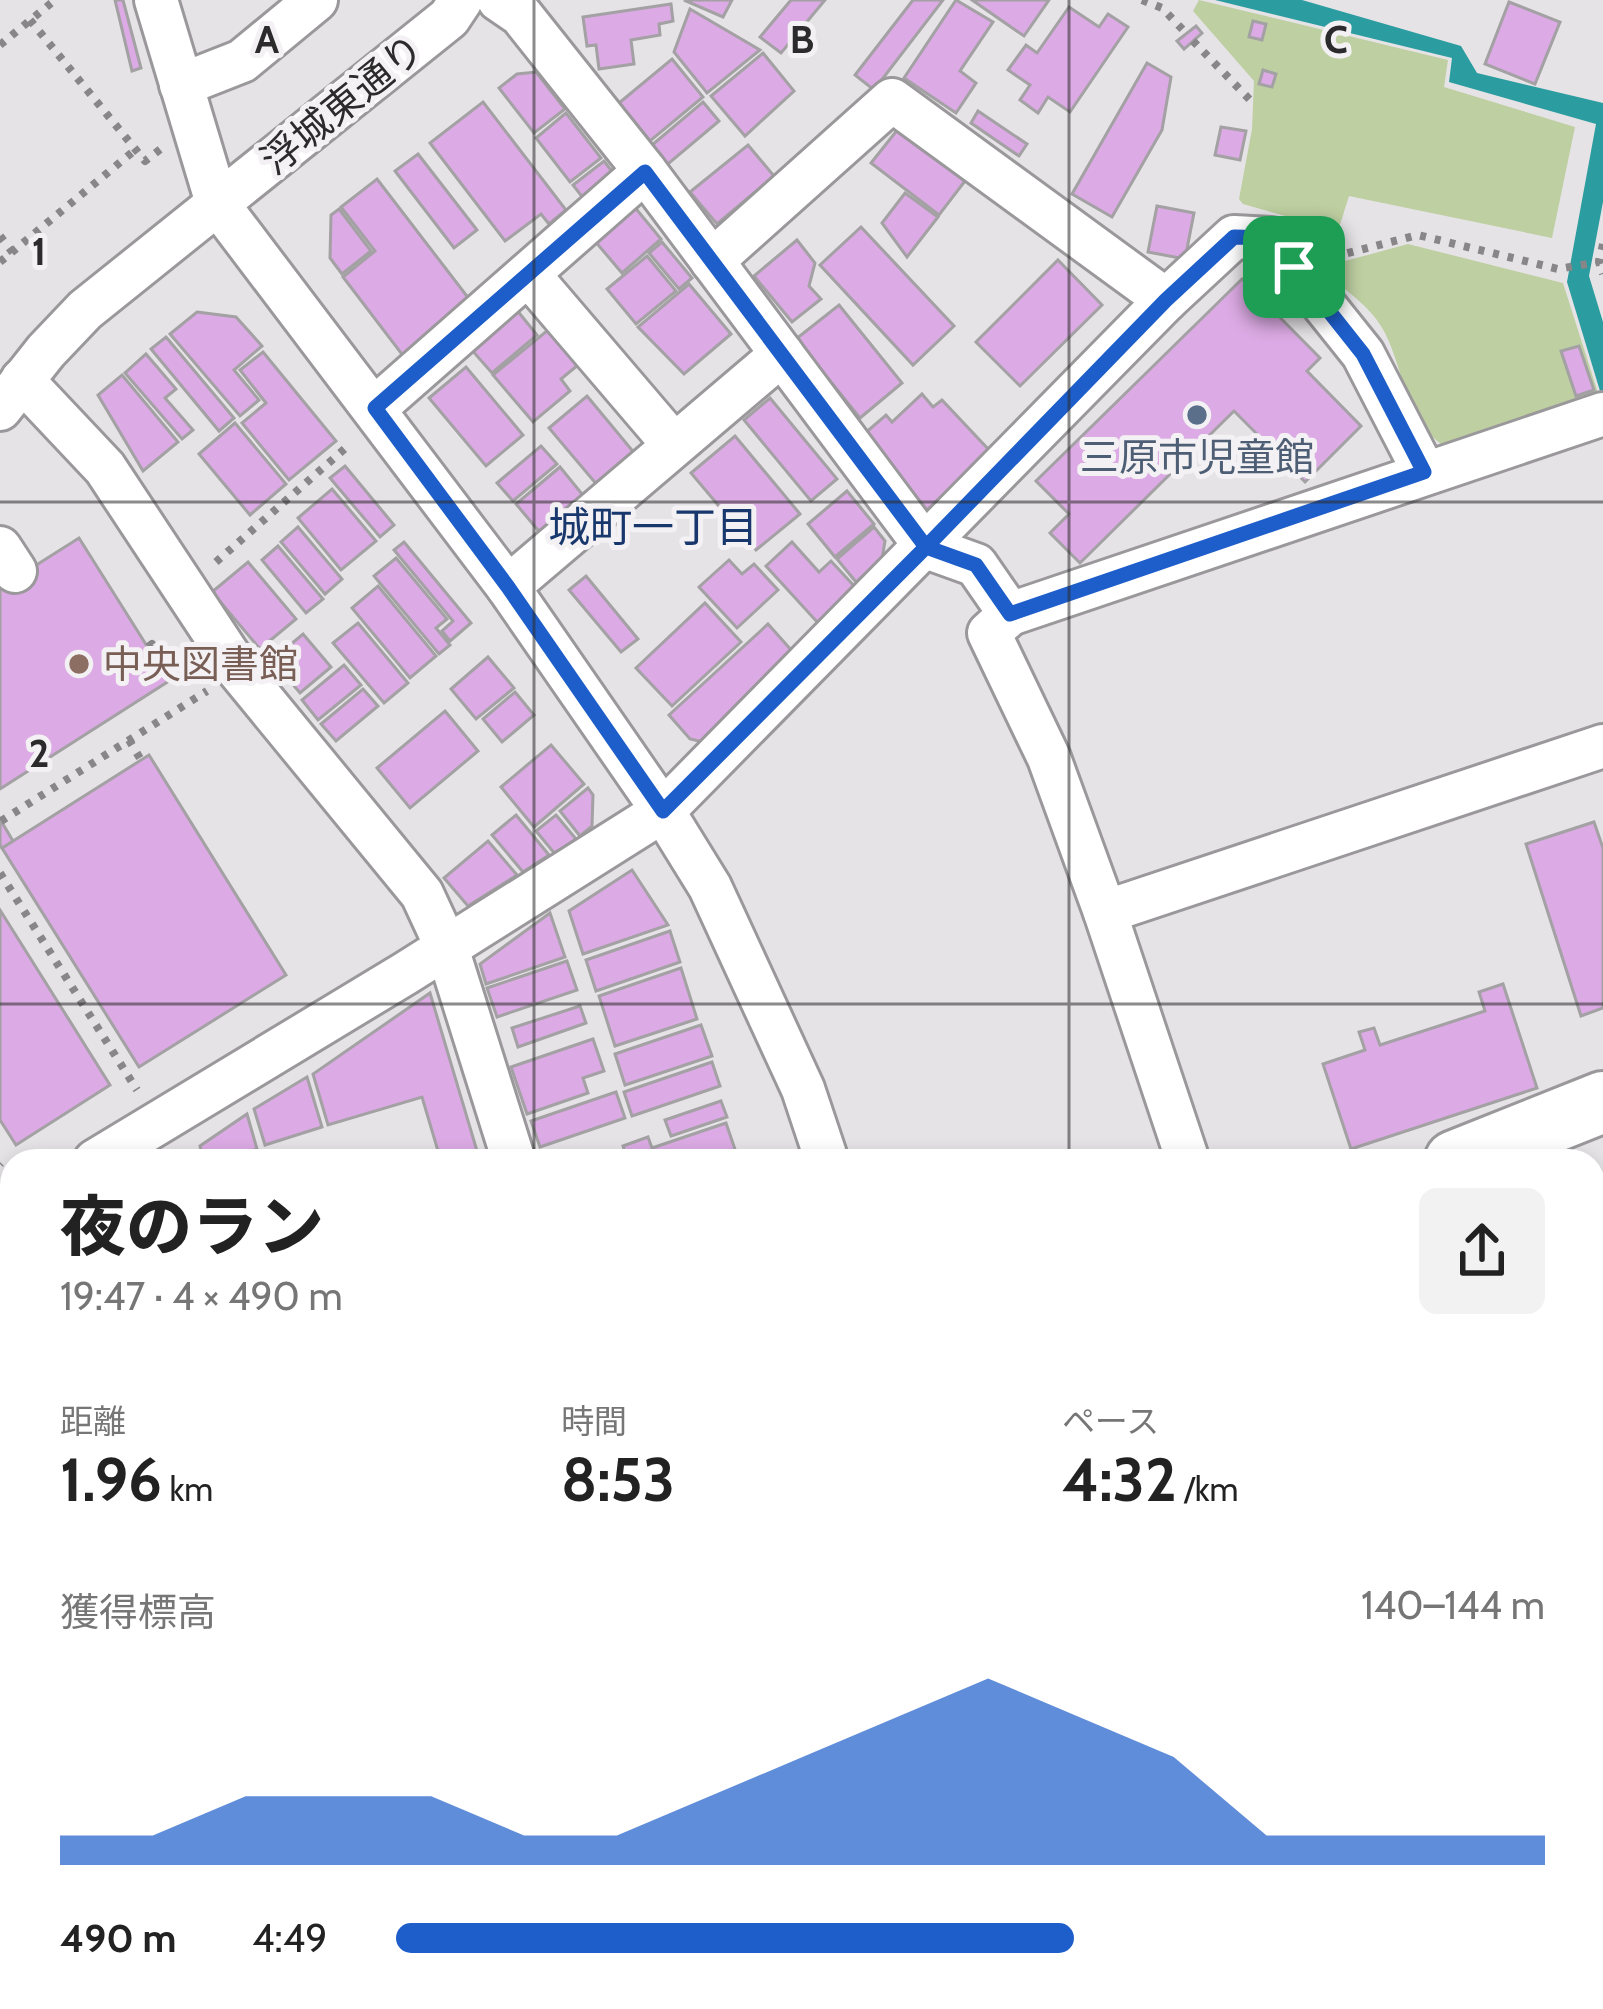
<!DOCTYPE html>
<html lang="ja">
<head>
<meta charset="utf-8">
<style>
	body { margin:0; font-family:Cabin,"Noto Sans JP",sans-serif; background:#f2f2f2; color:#222; height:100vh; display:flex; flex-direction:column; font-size:45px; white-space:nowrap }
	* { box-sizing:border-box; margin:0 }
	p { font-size:39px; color:#767676 }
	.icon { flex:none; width:66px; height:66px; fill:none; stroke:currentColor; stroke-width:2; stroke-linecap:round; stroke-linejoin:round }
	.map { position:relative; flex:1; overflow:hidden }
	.side { position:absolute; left:0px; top:1149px; width:1605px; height:861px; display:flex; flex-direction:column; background:#fff; border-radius:36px 36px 0 0; box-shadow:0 6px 18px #0003 }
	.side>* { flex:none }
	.pin { position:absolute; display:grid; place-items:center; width:102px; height:102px; color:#fff; margin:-51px; border-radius:24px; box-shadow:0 6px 18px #0006 }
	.round { display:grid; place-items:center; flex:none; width:126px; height:126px; border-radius:18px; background:#f2f2f2 }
	.summary { display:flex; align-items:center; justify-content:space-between; height:204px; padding:0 60px }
	h1 { font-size:66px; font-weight:800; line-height:90px }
	.figures { display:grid; grid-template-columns:repeat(3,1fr); gap:18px; height:204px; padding:12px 60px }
	.figures div { display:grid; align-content:center }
	.figures b { font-size:60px; font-weight:800 }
	.figures small { font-size:33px; font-weight:400 }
	.figures p { font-size:33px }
	.chart { height:336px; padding:24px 60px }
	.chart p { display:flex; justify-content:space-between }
	.chart svg { width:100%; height:216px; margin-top:12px; fill:#1e5eca; opacity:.7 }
	ul { padding:0 60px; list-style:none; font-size:39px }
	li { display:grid; grid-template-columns:192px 144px 1fr; align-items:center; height:90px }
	li i { height:30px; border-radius:15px; background:#1e5eca }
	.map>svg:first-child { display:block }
	.green { fill:#becfa1 }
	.water { fill:#2b9c9f }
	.pier { fill:#e6e3e6 }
	.building { fill:#dcaae4; stroke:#a3a1a3; stroke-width:3 }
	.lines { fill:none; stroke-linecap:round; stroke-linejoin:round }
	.minor-casing { stroke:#9a989b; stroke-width:48 }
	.highway-casing { stroke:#9a989b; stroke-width:66 }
	.path { stroke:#888688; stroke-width:8; stroke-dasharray:6 9; stroke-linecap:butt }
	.minor { stroke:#fff; stroke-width:42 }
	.highway { stroke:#fff; stroke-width:60 }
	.route-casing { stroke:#fff; stroke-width:24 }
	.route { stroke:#1e5eca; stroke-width:15 }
	.grid { fill:none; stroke:#2c2b2c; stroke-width:3; stroke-opacity:0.55 }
	.service-dot { fill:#5c6f8a; stroke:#f3f1f3; stroke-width:4.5 }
	.education-dot { fill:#8d6e63; stroke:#f3f1f3; stroke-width:4.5 }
	.labels { text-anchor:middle; stroke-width:10; stroke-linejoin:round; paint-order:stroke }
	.street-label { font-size:39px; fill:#2c2b2c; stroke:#f3f1f3 }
	.service-label { font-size:39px; fill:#4e5e75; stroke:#f3f1f3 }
	.education-label { font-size:39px; fill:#785e54; stroke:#f3f1f3; text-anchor:start }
	.neighbourhood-label { font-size:42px; fill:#18376c; stroke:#f3f1f3 }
	.grid-label { font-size:39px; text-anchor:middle; font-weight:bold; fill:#2c2b2c; stroke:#f3f1f3; stroke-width:10; stroke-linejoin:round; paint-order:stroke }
</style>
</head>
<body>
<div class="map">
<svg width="1603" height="2009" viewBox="0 0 1603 2009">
	<rect width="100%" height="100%" fill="#e6e3e6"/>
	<g class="green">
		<path d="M1199,0L1448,60L1444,87L1575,127L1552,238L1349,196L1338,231L1243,204L1239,199L1252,129L1254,81L1193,11Z"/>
		<path d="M1408,244L1563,283L1599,396L1447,448C1404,421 1406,375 1385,333C1372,307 1345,290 1324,272L1323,267Z"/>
	</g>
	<g class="water">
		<path d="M1215,0H1302L1461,46L1477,73L1603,103V202L1589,276L1603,322V390L1600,391L1567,282L1596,124L1449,82L1452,58Z"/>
		<path d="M12,1862V1998H862L866,2009H0V1866Z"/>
	</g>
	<path class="pier" d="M21,1998H216L219,2009H25Z"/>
	<g class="building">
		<path d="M115,0H123L141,68L132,71Z"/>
		<path d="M684,0H732L723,17Z"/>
		<path d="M791,0H825L781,53L760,37Z"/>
		<path d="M913,0H943L874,90L855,75Z"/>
		<path d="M956,0L993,22L960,71L976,83L956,113L904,78Z"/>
		<path d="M972,0H1049L1024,36Z"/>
		<path d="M1509,2L1560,22L1535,84L1485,64Z"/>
		<path d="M671,4L673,21L659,24L660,35L631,40L634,64L599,69L596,45L587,46L583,17Z"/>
		<path d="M1069,7L1099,27L1108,14L1128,27L1070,112L1048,97L1038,113L1020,100L1030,85L1008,70L1026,45L1037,53Z"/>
		<path d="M690,9L760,50L707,93L674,52Z"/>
		<path d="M1253,21L1266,24L1262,40L1249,37Z"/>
		<path d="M1196,26L1202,33L1184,49L1177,41Z"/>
		<path d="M763,53L794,91L745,136L711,96Z"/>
		<path d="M672,59L703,97L650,141L619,103Z"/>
		<path d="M1147,63L1171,77L1162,130L1112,217L1072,194Z"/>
		<path d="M1263,70L1276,74L1272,87L1259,84Z"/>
		<path d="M536,72L565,109L534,133L499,88L517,74Z"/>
		<path d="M483,102L566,210L549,224L541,214L505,241L430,143Z"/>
		<path d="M703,102L719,121L668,164L652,145Z"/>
		<path d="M978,111L1027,144L1019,156L971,123Z"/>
		<path d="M566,113L601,158L570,182L536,138Z"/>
		<path d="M1221,127L1246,131L1240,160L1215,155Z"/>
		<path d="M898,129L965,181L939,215L871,163Z"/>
		<path d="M748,145L774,176L717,224L690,192Z"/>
		<path d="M418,154L477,230L454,248L395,171Z"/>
		<path d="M604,161L614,174L583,198L573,185Z"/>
		<path d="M377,179L473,304L404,357L343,277L375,251L341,207Z"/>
		<path d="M905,193L938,217L907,257L882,223Z"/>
		<path d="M628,199L661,239L622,273L588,233Z"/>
		<path d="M1157,206L1194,213L1185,259L1148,252Z"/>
		<path d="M339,209L371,251L342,274L330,258L331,215Z"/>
		<path d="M861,227L954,326L913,365L820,265Z"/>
		<path d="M797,240L815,263L809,286L821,299L792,322L754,276Z"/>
		<path d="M662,242L692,278L679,289L649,253Z"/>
		<path d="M647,256L676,291L636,324L607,289Z"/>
		<path d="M1058,260L1102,305L1020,386L976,342Z"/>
		<path d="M1242,279L1320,358L1307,371L1361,426L1305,482L1234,411L1080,563L1050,533L1069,514L1036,481Z"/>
		<path d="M689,284L731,334L684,374L638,327Z"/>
		<path d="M839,305L902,383L860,418L796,339Z"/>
		<path d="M516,309L537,335L492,373L470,348Z"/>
		<path d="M197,312L236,317L262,346L234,370L259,400L240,416L170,334Z"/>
		<path d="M548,330L578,365L561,379L570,391L533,422L493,375Z"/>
		<path d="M166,337L234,418L219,431L151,349Z"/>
		<path d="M1579,346L1594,390L1576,396L1561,351Z"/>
		<path d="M263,352L336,441L289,480L242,423L266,403L240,370Z"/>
		<path d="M146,354L176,389L165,398L193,430L182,439L125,373Z"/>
		<path d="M466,367L523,435L486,466L429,398Z"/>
		<path d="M122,375L178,442L143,471L98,395Z"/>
		<path d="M922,394L933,407L942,400L990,451L927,510L864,434L886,415L892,422Z"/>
		<path d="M587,396L641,461L603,492L549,428Z"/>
		<path d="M770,398L837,479L811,501L744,420Z"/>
		<path d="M235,423L286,484L250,515L199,454Z"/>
		<path d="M735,436L800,514L756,550L691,473Z"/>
		<path d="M541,446L557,464L513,501L497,483Z"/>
		<path d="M345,466L394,525L380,537L330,478Z"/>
		<path d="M560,467L591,505L548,542L516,504Z"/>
		<path d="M332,489L376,541L341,570L298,518Z"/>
		<path d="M847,491L874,524L835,557L808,524Z"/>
		<path d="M298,527L342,579L325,594L281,542Z"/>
		<path d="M874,527L885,541L882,559L856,582L837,559Z"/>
		<path d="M79,538L169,681L0,789V588Z"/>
		<path d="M404,542L471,623L450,641L442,631L453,621L394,550Z"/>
		<path d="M792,542L819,572L831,561L856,588L818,623L766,566Z"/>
		<path d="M278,546L323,599L306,613L262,560Z"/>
		<path d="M396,558L447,619L436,628L450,645L439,654L374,576Z"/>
		<path d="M729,560L742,574L754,564L778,590L737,628L699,587Z"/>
		<path d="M248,562L296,619L260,649L212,592Z"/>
		<path d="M586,576L638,639L621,652L569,590Z"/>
		<path d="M378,586L436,656L410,678L352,608Z"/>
		<path d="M705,603L741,642L672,706L636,668Z"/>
		<path d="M358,623L408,683L384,703L333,643Z"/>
		<path d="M768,624L793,652L712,744L690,739L669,715Z"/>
		<path d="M303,634L331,667L300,693L272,660Z"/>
		<path d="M488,657L514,688L476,719L451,689Z"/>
		<path d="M344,665L361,685L318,720L302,700Z"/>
		<path d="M363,689L378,706L336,741L321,724Z"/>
		<path d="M515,692L534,715L502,742L483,719Z"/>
		<path d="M445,711L478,751L410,808L377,768Z"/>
		<path d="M551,745L584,784L534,827L501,787Z"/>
		<path d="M149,755L286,975L139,1067L2,848Z"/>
		<path d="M588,788L593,795L592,826L580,836L560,811Z"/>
		<path d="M516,815L549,855L523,872L492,835Z"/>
		<path d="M556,815L576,839L555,854L536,831Z"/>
		<path d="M0,819L13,841L2,848L0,845Z"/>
		<path d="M1594,822L1603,848V1008L1581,1016L1526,844Z"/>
		<path d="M488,841L517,875L468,906L444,878Z"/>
		<path d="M632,870L668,925L583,954L569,911Z"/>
		<path d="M0,910L110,1085L16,1145L0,1120Z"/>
		<path d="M550,913L565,957L486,984L480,964Z"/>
		<path d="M670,931L680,962L596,991L586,960Z"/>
		<path d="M567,961L577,990L497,1017L487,988Z"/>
		<path d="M681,968L697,1019L615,1046L599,996Z"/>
		<path d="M1503,984L1537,1088L1351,1149L1323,1064L1365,1050L1359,1032L1374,1028L1380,1045L1485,1011L1479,992Z"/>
		<path d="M430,993L480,1161H441L422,1097L328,1125L313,1074Z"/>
		<path d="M580,1006L586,1023L518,1047L512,1028Z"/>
		<path d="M701,1025L712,1056L625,1085L615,1054Z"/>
		<path d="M593,1039L604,1071L583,1078L588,1093L527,1114L511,1067Z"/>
		<path d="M712,1062L720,1086L632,1116L624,1092Z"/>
		<path d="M307,1077L322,1127L265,1145L254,1109Z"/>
		<path d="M616,1092L625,1118L540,1147L531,1121Z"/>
		<path d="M721,1101L727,1117L671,1136L665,1120Z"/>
		<path d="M247,1114L257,1149L219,1161H204L200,1146Z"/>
		<path d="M726,1123L739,1161H628L623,1146L648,1137L652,1148Z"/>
	</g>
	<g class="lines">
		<g class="minor-casing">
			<g id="minor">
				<path d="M156,0L217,203L508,587L663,811L710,887L803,1089L827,1161"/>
				<path d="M499,0L521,15L645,171L926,547L976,565L1010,614L1603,414"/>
				<path d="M181,85L242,61L316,0"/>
				<path d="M712,261L892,100L1166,300"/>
				<path d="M528,274L674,445"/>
				<path d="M22,380L105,468L239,671L422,894L447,948L514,1161"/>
				<path d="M375,408L645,171"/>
				<path d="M0,409L46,351L85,310L449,18L461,0"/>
				<path d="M0,548L15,571"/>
				<path d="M508,587L782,354"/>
				<path d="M1010,614L989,633L1049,758L1105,912L1188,1161"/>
				<path d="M1105,912L1603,746"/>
				<path d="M95,1161L406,973L663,811L1166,300L1234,237L1271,239L1363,354L1424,472"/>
				<path d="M0,1224L12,1213"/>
				<path d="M0,1311L12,1344"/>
				<path d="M1593,1463L1603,1459"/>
				<path d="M1593,1743L1603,1739"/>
				<path d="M0,1770L12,1766"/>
				<path d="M1106,1998L1110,2009"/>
				<path d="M1469,1998L1473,2009"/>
			</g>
		</g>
		<g class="highway-casing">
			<g id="highway">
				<path d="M1455,1161L1603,1102"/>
				<path d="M0,1637L12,1633"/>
			</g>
		</g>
		<g class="path">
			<path d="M1142,0L1162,8L1186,33"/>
			<path d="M30,20L145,161L162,148"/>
			<path d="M1193,41L1254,104"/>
			<path d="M0,45L55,0"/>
			<path d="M0,236L13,253"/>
			<path d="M1603,244L1599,262L1603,274"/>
			<path d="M1333,257L1418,235L1558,269L1599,262"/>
			<path d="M0,262L135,150"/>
			<path d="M216,562L349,445"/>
			<path d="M148,647L152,644L164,662L180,652"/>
			<path d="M129,740L141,760"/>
			<path d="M1,821L207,691"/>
			<path d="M0,873L137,1090"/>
			<path d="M0,1164L1,1163"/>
			<path d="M426,1998L430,2009"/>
			<path d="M913,1998L917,2009"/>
		</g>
		<use href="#minor" class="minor"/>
		<use href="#highway" class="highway"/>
	</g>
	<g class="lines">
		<g class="route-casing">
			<path id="route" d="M1294,267L1271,238L1234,237L1166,300L926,547L645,172L375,408L508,587L663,811L926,547L976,565L1010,614L1424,472L1363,354L1294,267"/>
		</g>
		<use href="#route" class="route"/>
	</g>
	<path class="grid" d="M534,0V1161M1069,0V1161M0,502H1603M0,1004H1603M0,1507H12M1593,1507H1603M534,1998V2009M1069,1998V2009"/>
	<circle class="service-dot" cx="1197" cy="415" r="12"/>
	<circle class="education-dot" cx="79" cy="664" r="12"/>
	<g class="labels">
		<g class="street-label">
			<text transform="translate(342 104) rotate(-39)" y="14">浮城東通り</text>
		</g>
		<g class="service-label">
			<text x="1197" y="471">三原市児童館</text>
		</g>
		<g class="education-label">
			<text x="103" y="678">中央図書館</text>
		</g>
		<g class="neighbourhood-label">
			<text x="653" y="542">城町一丁目</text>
		</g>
	</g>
	<g class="grid-label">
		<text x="267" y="53">A</text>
		<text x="802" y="53">B</text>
		<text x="1336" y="53">C</text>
		<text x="39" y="265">1</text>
		<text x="39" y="767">2</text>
	</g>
</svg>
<div class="pin" style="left:1294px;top:267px;background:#1e9e55"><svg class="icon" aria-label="arrive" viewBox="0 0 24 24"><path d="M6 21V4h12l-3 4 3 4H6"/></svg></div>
<section class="side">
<div class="summary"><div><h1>夜のラン</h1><p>19:47 · 4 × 490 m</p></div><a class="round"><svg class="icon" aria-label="share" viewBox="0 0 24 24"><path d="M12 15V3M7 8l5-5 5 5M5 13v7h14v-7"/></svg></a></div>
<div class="figures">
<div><p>距離</p><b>1.96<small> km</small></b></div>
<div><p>時間</p><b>8:53</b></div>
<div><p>ペース</p><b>4:32<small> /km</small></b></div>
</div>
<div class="chart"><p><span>獲得標高</span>140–144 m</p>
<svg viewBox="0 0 160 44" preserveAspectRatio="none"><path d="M0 44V38L10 38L20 30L30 30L40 30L50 38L60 38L70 30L80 22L90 14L100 6L110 14L120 22L130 38L140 38L150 38L160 38V44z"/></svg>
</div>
<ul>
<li><b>490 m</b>4:49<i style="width:59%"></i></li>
</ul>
</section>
</div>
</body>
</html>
